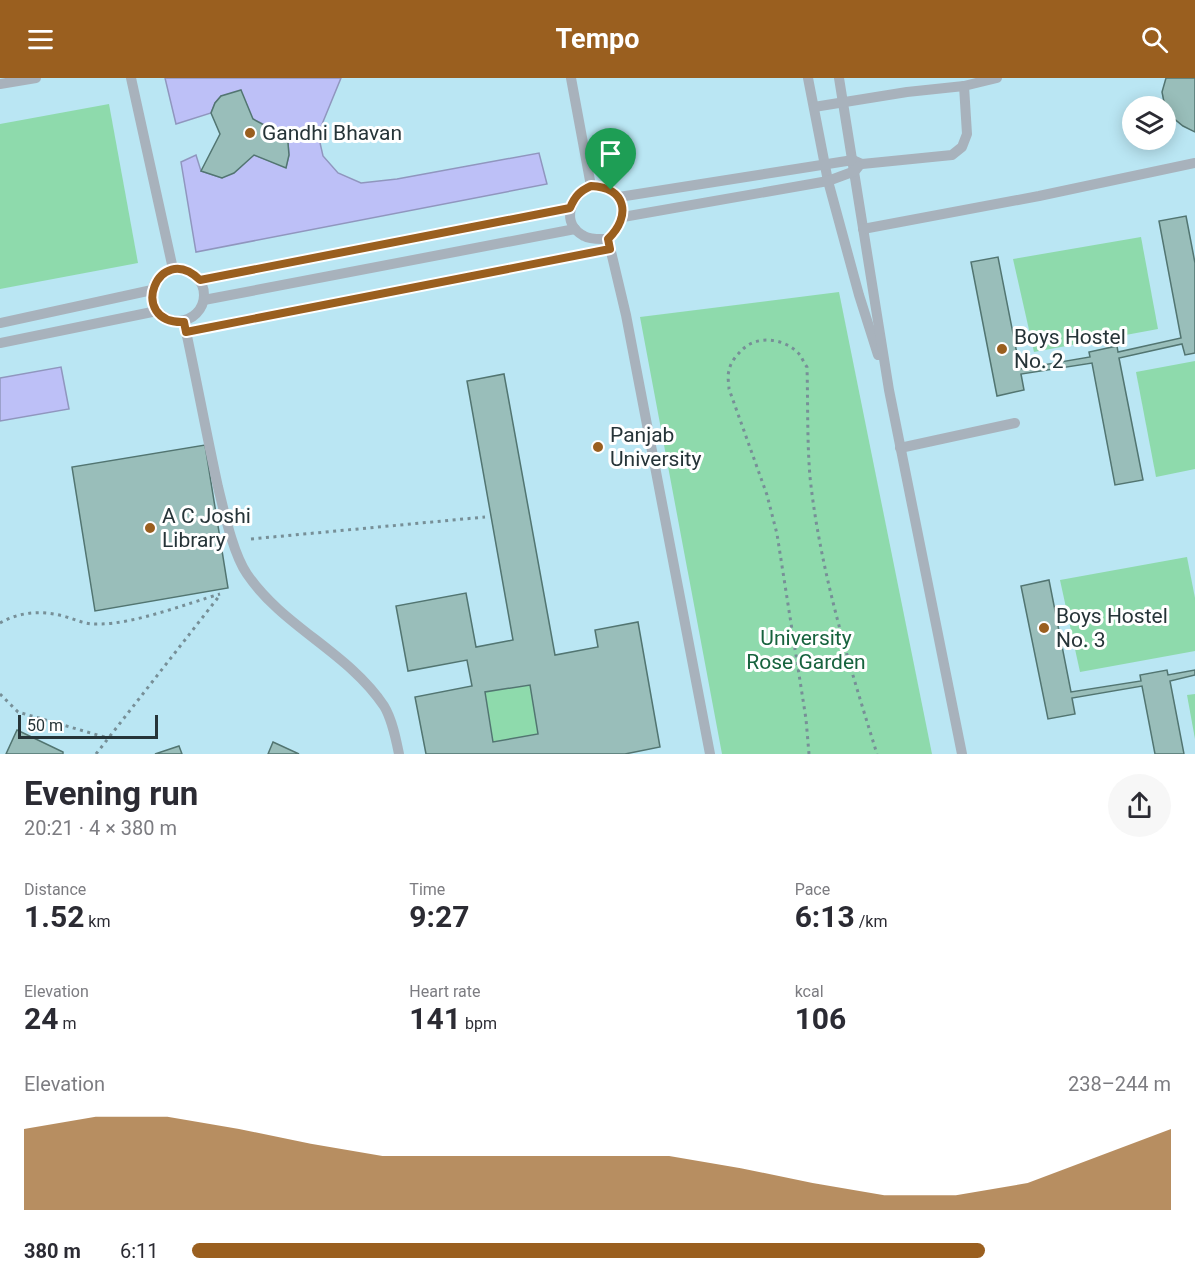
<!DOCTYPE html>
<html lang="en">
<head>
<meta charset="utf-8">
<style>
	body { margin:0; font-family:Roboto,sans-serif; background:#f7f7f7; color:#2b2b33; height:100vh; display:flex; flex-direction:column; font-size:22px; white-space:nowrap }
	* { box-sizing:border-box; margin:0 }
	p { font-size:20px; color:#7c7c81 }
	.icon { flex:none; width:33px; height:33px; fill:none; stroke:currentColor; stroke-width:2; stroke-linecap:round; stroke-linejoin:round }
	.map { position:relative; height:676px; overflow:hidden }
	.details { display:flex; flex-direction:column; background:#fff; flex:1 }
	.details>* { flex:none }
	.buttons { position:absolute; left:1122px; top:18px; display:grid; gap:12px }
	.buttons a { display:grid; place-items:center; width:54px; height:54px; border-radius:50%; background:#fff; box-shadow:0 3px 15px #0003; font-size:30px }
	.scale { position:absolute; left:18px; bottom:15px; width:140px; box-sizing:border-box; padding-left:6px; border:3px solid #263438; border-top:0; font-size:16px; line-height:21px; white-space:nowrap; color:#263438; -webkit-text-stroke:4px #fff; paint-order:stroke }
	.pin { position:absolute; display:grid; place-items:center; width:51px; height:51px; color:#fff; margin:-62px -26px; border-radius:50% 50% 50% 0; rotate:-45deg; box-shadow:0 0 6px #0007 }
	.pin .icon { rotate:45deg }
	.round { display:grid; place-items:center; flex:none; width:63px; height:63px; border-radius:32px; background:#f7f7f7 }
	.headline { display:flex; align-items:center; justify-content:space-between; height:102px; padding:0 24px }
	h1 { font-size:33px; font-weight:700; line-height:45px }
	.stats { display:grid; grid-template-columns:repeat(3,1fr); gap:9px; height:102px; padding:6px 24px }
	.stats div { display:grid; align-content:center }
	.stats b { font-size:30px; font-weight:700 }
	.stats small { font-size:16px; font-weight:400 }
	.stats p { font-size:16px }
	.chart { height:168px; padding:12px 24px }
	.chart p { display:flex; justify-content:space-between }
	.chart svg { width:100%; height:108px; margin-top:6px; fill:#9a5f1f; opacity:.7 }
	ul { padding:0 24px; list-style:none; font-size:20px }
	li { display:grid; grid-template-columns:96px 72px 1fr; align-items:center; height:45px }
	li i { height:15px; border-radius:8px; background:#9a5f1f }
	header { display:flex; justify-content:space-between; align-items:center; height:78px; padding:0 24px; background:#9a5f1f; color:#fff; font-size:27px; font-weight:700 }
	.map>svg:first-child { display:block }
	.built { fill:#bae6f3; fill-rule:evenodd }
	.green { fill:#8edaac }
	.water { fill:#bdc0f7; stroke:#9096be; stroke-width:1.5 }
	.building { fill:#99beba; stroke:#527571; stroke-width:1.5; fill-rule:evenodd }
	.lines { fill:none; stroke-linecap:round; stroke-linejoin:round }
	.path { stroke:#778f97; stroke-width:3; stroke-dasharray:3 4.5; stroke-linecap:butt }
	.service { stroke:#a8b2bc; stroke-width:10 }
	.route-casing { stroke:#fff; stroke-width:12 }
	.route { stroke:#9a5f1f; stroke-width:8 }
	.poi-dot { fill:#9a5f1f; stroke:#fff; stroke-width:2 }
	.labels { text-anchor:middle; stroke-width:6; stroke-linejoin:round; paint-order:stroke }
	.poi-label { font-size:21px; fill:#263438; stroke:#fff; text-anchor:start }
	.park-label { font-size:21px; fill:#17633e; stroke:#fff }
</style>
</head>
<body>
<header><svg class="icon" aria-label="menu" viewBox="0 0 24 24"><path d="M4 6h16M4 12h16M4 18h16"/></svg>Tempo<svg class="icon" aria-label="search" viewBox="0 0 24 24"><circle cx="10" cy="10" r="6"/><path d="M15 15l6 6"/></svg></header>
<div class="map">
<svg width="1195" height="676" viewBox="0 0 1195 676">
	<rect width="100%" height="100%" fill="#cff2fe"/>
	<path class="built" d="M0,0H1195V676H0ZM1132,28H1166V62H1132Z"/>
	<g class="green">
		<path d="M109,26L138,185L0,211V46Z"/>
		<path d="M1141,159L1158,251L1034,274L1013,181Z"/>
		<path d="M839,214L932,676H722L640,239Z"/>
		<path d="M1195,283V391L1156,399L1136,294Z"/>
		<path d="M1187,479L1195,520V573L1080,594L1060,502Z"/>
		<path d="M530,607L538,656L493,664L485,614Z"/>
		<path d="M1195,616V661L1187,617Z"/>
	</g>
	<g class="water">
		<path d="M165,0H341L318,56L323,78L338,95L361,105L397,101L539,75L547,106L196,174L181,84L196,77L201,93L222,100L254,77L286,89L289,77L288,65L279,54L253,41L221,18L215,25L211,35L176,46Z"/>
		<path d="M61,289L69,331L0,343V300Z"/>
	</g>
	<g class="building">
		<path d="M1166,0H1195V54L1183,48L1166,34L1162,14Z"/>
		<path d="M241,12L253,41L279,55L288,65L289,77L286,90L254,77L234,95L222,100L201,93L220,56L211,35L215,25L221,18Z"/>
		<path d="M1186,138L1195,185V275L1185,277L1182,266L1119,280L1143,402L1115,407L1092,285L1021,296L1024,312L997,318L971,184L998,179L1020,291L1090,279L1089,274L1117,268L1118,274L1181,260L1159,143Z"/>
		<path d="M504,296L555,577L598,569L595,552L638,544L660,669L625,676H426L415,619L472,608L467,582L408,593L396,528L466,515L476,569L513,562L467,303ZM530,607L538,656L493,664L485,614Z"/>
		<path d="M205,367L228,510L95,533L72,389Z"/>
		<path d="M1049,502L1071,614L1141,603L1140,597L1167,592L1168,597L1195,592V597L1170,603L1184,676H1155L1142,608L1072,620L1075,636L1048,641L1021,508Z"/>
		<path d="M17,652L63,674V676H6Z"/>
		<path d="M273,664L299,676H268Z"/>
		<path d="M179,668L182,676H155Z"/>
	</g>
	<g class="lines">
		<g class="path">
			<path d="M200,251L588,175"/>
			<path d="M251,461L485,439"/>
			<path d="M0,545C19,534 41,532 63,538C75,541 85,547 99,546C134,546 186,526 220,516"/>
			<path d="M0,616L18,634L108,660"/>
			<path d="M96,676L220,517"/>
			<path d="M809,676L806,641L777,456L767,417L729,311C729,306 727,298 729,293C730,285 736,278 741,273C756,256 786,260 800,277C802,280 804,285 807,289C808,326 807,363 810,399C820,493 849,586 877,676"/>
		</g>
		<g class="service">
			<path d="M131,0L173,191"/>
			<path d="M571,0L591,108"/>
			<path d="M808,0L828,103L859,217L878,277"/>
			<path d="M839,0L889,312L962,676"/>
			<path d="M0,6L36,0"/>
			<path d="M814,29L907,14L964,8L997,0"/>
			<path d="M591,108C627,109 632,138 608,161C600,161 591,162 584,158C560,145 570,118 591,108Z"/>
			<path d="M619,119L853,82L862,86L952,77L962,69L967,56L964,8"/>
			<path d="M623,139L828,103L855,93L859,88"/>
			<path d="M863,151L1039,118L1195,85"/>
			<path d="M608,161L626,237L710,676"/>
			<circle cx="178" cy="217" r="26"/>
			<path d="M200,202L570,130"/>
			<path d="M204,222L575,151"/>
			<path d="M184,244C196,299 206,354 218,409C224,433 233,476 247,496C283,549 348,574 384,628C392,641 396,661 399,676"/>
			<path d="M0,245L152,212"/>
			<path d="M0,265L157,233"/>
			<path d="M900,370L1015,345"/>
		</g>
	</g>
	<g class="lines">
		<g class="route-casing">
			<path id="route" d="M591,108C626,109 632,138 608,161L610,171L186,254L184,244C126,246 158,161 200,202L570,130C575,118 580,113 591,108Z"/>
		</g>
		<use href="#route" class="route"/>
	</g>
	<g class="poi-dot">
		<circle cx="250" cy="55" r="6"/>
		<circle cx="1002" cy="271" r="6"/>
		<circle cx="598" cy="369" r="6"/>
		<circle cx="150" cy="450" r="6"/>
		<circle cx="1044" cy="550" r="6"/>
	</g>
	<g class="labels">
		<g class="poi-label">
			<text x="262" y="62">Gandhi Bhavan</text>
			<text x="1014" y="266">Boys Hostel<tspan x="1014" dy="24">No. 2</tspan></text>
			<text x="610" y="364">Panjab<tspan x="610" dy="24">University</tspan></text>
			<text x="162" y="445">A C Joshi<tspan x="162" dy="24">Library</tspan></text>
			<text x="1056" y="545">Boys Hostel<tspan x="1056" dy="24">No. 3</tspan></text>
		</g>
		<g class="park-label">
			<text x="806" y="567">University<tspan x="806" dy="24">Rose Garden</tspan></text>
		</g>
	</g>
</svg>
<div class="buttons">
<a><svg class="icon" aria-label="layers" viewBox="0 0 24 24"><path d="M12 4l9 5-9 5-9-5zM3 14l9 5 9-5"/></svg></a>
</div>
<div class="scale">50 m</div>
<div class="pin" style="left:611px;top:112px;background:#1e9e55"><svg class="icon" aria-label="arrive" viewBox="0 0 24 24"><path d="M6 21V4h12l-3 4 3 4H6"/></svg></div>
</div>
<section class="details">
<div class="headline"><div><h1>Evening run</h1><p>20:21 · 4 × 380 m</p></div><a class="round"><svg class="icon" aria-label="share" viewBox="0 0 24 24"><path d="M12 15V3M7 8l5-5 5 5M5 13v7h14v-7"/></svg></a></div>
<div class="stats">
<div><p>Distance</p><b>1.52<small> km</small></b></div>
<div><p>Time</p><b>9:27</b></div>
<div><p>Pace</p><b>6:13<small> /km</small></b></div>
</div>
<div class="stats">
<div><p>Elevation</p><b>24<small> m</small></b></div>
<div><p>Heart rate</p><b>141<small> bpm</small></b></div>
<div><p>kcal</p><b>106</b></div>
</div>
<div class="chart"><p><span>Elevation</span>238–244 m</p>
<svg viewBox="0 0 160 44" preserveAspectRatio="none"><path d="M0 44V11L10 6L20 6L30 11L40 17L50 22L60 22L70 22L80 22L90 22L100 27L110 33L120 38L130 38L140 33L150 22L160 11V44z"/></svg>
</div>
<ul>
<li><b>380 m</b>6:11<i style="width:81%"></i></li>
</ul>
</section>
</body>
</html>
